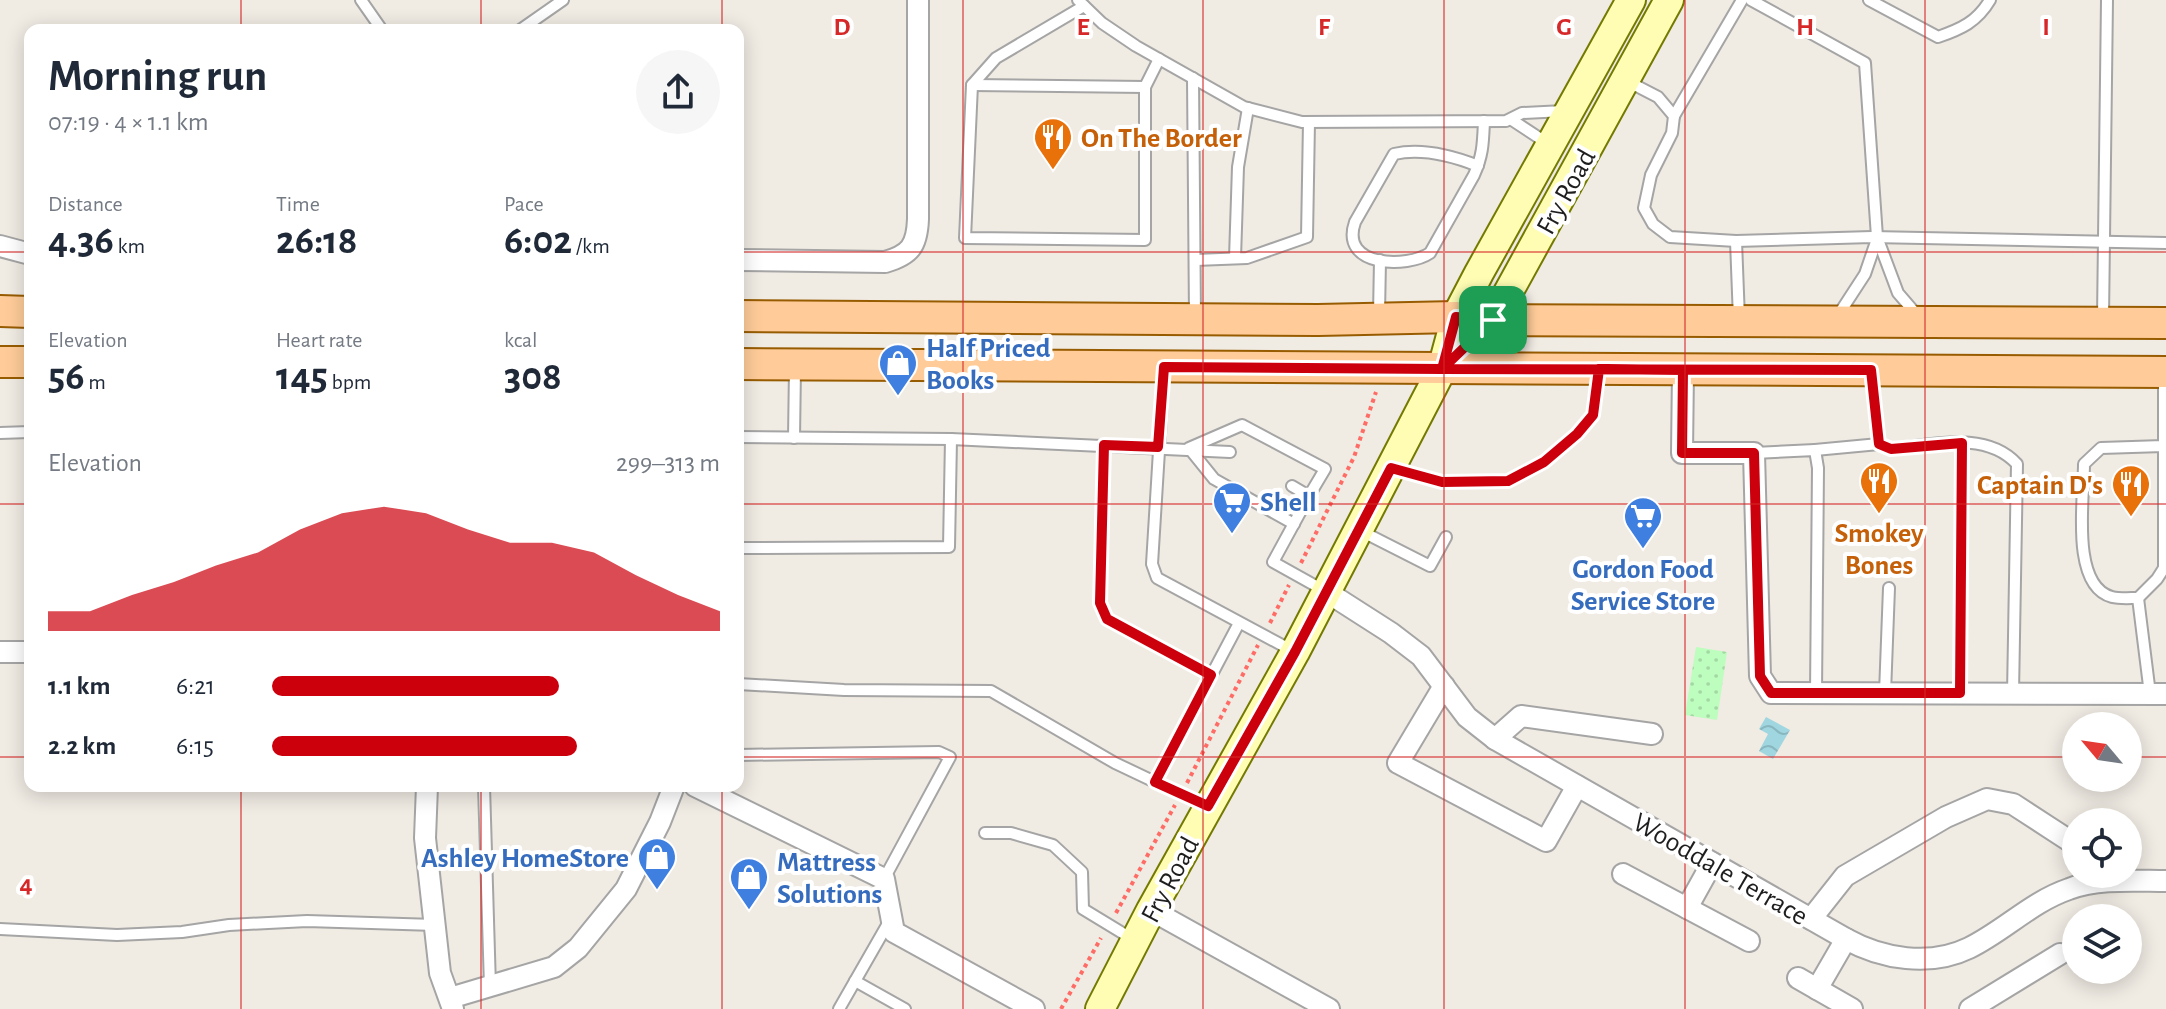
<!DOCTYPE html>
<html lang="en">
<head>
<meta charset="utf-8">
<style>
	body { margin:0; font-family:"Alegreya Sans",sans-serif; background:#f6f6f7; color:#1f2937; height:100vh; display:flex; flex-direction:column; font-size:30px; white-space:nowrap }
	* { box-sizing:border-box; margin:0 }
	p { font-size:26px; color:#747a83 }
	.icon { flex:none; width:44px; height:44px; fill:none; stroke:currentColor; stroke-width:2; stroke-linecap:round; stroke-linejoin:round }
	.map { position:relative; flex:1; overflow:hidden }
	.sheet { position:absolute; left:24px; top:24px; width:720px; height:768px; display:flex; flex-direction:column; background:#fff; border-radius:16px; box-shadow:0 4px 20px #0003 }
	.sheet>* { flex:none }
	.needle { width:52px; rotate:299deg }
	.tools { position:absolute; left:2062px; top:712px; display:grid; gap:16px }
	.tools a { display:grid; place-items:center; width:80px; height:80px; border-radius:50%; background:#fff; box-shadow:0 4px 20px #0003; font-size:40px }
	.pin { position:absolute; display:grid; place-items:center; width:68px; height:68px; color:#fff; margin:-34px; border-radius:16px; box-shadow:0 4px 12px #0006 }
	.round { display:grid; place-items:center; flex:none; width:84px; height:84px; border-radius:42px; background:#f6f6f7 }
	.summary { display:flex; align-items:center; justify-content:space-between; height:136px; padding:0 24px }
	h1 { font-size:44px; font-weight:600; line-height:60px }
	.metrics { display:grid; grid-template-columns:repeat(3,1fr); gap:12px; height:136px; padding:8px 24px }
	.metrics div { display:grid; align-content:center }
	.metrics b { font-size:40px; font-weight:600 }
	.metrics small { font-size:22px; font-weight:400 }
	.metrics p { font-size:22px }
	.chart { height:224px; padding:16px 24px }
	.chart p { display:flex; justify-content:space-between }
	.chart svg { width:100%; height:144px; margin-top:8px; fill:#cc000d; opacity:.7 }
	ul { padding:0 24px; list-style:none; font-size:26px }
	li { display:grid; grid-template-columns:128px 96px 1fr; align-items:center; height:60px }
	li i { height:20px; border-radius:10px; background:#cc000d }
	.map>svg:first-child { display:block }
	.park { fill:url(#park-dots) }
	.water { fill:url(#water-waves) }
	.lines { fill:none; stroke-linecap:round; stroke-linejoin:round }
	.lane-casing { stroke:#a5a5a5; stroke-width:14 }
	.street-casing { stroke:#a5a5a5; stroke-width:24 }
	.secondary-casing { stroke:#747a00; stroke-width:32 }
	.primary-casing { stroke:#985c00; stroke-width:34 }
	.path { stroke:#ff6b65; stroke-width:4; stroke-dasharray:4 4; stroke-linecap:butt }
	.lane { stroke:#fff; stroke-width:10 }
	.street { stroke:#fff; stroke-width:20 }
	.secondary { stroke:#fefdb3; stroke-width:28 }
	.primary { stroke:#fc9; stroke-width:30 }
	.route-casing { stroke:#fff; stroke-width:16 }
	.route { stroke:#cc000d; stroke-width:10 }
	.grid { fill:none; stroke:#d62828; stroke-width:2; stroke-opacity:0.55 }
	.labels { text-anchor:middle; stroke-width:8; stroke-linejoin:round; paint-order:stroke }
	.food-label { font-size:28px; font-weight:bold; fill:#c56008; stroke:#fff; text-anchor:start }
	.street-label { font-size:28px; fill:#1e1e1e; stroke:#fff }
	.shop-label { font-size:28px; font-weight:bold; fill:#366cbe; stroke:#fff; text-anchor:start }
	.grid-label { font-size:26px; text-anchor:middle; font-weight:bold; fill:#d62828; stroke:#fff; stroke-width:8; stroke-linejoin:round; paint-order:stroke }
</style>
</head>
<body>
<div class="map">
<svg width="2166" height="1009" viewBox="0 0 2166 1009">
	<defs>
		<pattern id="park-dots" width="8" height="8" patternUnits="userSpaceOnUse" patternTransform="scale(2)"><rect width="8" height="8" fill="#bdfdbe"/><path d="M2 2h.1M6 6h.1" fill="none" stroke="#a2d8a3" stroke-width="1.8" stroke-linecap="round"/></pattern>
		<pattern id="water-waves" width="16" height="10" patternUnits="userSpaceOnUse" patternTransform="scale(2)"><rect width="16" height="10" fill="#a0d6e0"/><path d="M0 5q4-4 8 0t8 0" fill="none" stroke="#89b7c0"/></pattern>
	</defs>
	<rect width="100%" height="100%" fill="#f0ebe3"/>
	<path class="park" d="M1696,647L1727,652L1717,720L1685,715Z"/>
	<path class="water" d="M1766,717L1790,730L1773,759L1759,751L1768,734L1759,729Z"/>
	<g class="lines">
		<g class="lane-casing">
			<g id="lane">
				<path d="M361,0L382,30"/>
				<path d="M1078,0L1102,23L1136,46L1244,107L1302,122L1506,121L1522,113L1564,111"/>
				<path d="M1751,0L1865,63L1877,237L1898,293L1917,315"/>
				<path d="M1869,0L1938,37C1961,29 1977,22 1990,0"/>
				<path d="M1084,6L996,58L972,85L965,238L1145,240V87L1159,59"/>
				<path d="M520,30L563,0"/>
				<path d="M1193,78L1195,317"/>
				<path d="M1627,81L1658,97L1674,116L1672,133L1651,175L1644,208L1653,224L1670,237L1736,241L1872,237L2166,243"/>
				<path d="M972,85L1145,87"/>
				<path d="M1674,116L1742,0"/>
				<path d="M1512,120L1550,145"/>
				<path d="M1478,166C1453,156 1421,148 1394,154L1355,222C1339,268 1408,268 1430,253L1474,175C1483,155 1483,143 1484,121"/>
				<path d="M1736,241L1739,319"/>
				<path d="M1235,258L1238,167L1248,108"/>
				<path d="M1195,260L1247,258L1307,237L1309,122"/>
				<path d="M1379,314L1380,260"/>
				<path d="M1837,317L1865,274L1877,239"/>
				<path d="M2103,318L2107,0"/>
				<path d="M1164,370L1152,564L1157,578L1293,651"/>
				<path d="M1872,375L1879,444L1891,449C1932,445 1986,430 2017,464L2013,694"/>
				<path d="M2164,377V568L2157,579L2138,598C2130,598 2120,599 2112,597C2070,586 2084,497 2084,464L2101,448L2163,446H2166"/>
				<path d="M0,433L30,432"/>
				<path d="M738,437L951,439L1230,452"/>
				<path d="M794,438L795,368"/>
				<path d="M1104,445L1100,603L1107,619L1211,675"/>
				<path d="M1815,450L1879,444"/>
				<path d="M1754,453L1815,450L1818,468L1816,693"/>
				<path d="M1393,468L1442,482L1508,481L1544,462L1577,434L1593,415L1598,373"/>
				<path d="M1292,486L1309,496L1273,562L1325,591"/>
				<path d="M1294,524L1214,479L1189,448L1242,425L1325,469L1309,496"/>
				<path d="M1361,531L1430,566L1446,537"/>
				<path d="M738,548L949,547L951,439"/>
				<path d="M2138,598L2150,694"/>
				<path d="M738,684L844,690L991,691L1115,763L1155,782"/>
				<path d="M1885,693L1889,588"/>
				<path d="M1960,693L1962,443"/>
				<path d="M738,755L939,752L950,757L884,879"/>
				<path d="M484,786L490,987"/>
				<path d="M1208,806L1155,782L1239,623"/>
				<path d="M985,833H1011L1053,845L1082,872L1083,909L1134,940"/>
				<path d="M0,929L117,935L182,932L229,925L307,921L435,925"/>
				<path d="M855,981L905,1009"/>
				<path d="M839,1009L890,920"/>
			</g>
		</g>
		<g class="street-casing">
			<g id="street">
				<path d="M0,246L30,254"/>
				<path d="M738,260L885,262C910,255 917,246 918,219V0"/>
				<path d="M1683,370L1682,453H1754L1760,676L1771,693L2166,694"/>
				<path d="M1327,592L1391,633L1421,656L1467,717L1495,739L1846,939C1882,959 1930,967 1969,948C2004,931 2031,902 2069,889C2098,878 2135,881 2166,881"/>
				<path d="M0,652H30"/>
				<path d="M1444,686L1398,763L1546,841L1577,786"/>
				<path d="M1495,739L1521,716L1652,734"/>
				<path d="M427,786L425,838L440,973L453,1009"/>
				<path d="M695,786L884,879L894,932L1034,1009"/>
				<path d="M1623,874L1749,941"/>
				<path d="M1687,908L1712,863"/>
				<path d="M1151,910L1329,1009"/>
				<path d="M1811,919L1845,876L1946,817L1987,799L2013,804L2076,845"/>
				<path d="M1798,978L1852,1009"/>
				<path d="M1817,989L1846,939"/>
				<path d="M450,998L554,967L578,948L626,889L660,822L674,786"/>
				<path d="M1970,1009L2060,954"/>
			</g>
		</g>
		<g class="secondary-casing">
			<g id="secondary">
				<path d="M1443,369L1493,320L1669,0"/>
				<path d="M1100,1009L1151,910L1295,652L1442,369L1456,317L1479,273L1631,0"/>
			</g>
		</g>
		<g class="primary-casing">
			<g id="primary">
				<path d="M0,311L30,312"/>
				<path d="M738,316L1318,320L1456,317L1493,320L2166,323"/>
				<path d="M0,362H30"/>
				<path d="M738,364L2166,372"/>
			</g>
		</g>
		<g class="path">
			<path d="M1301,563L1354,457L1376,392"/>
			<path d="M1270,623L1289,585"/>
			<path d="M1187,783L1258,645"/>
			<path d="M1116,913L1175,805"/>
			<path d="M1061,1009L1101,938"/>
		</g>
		<use href="#lane" class="lane"/>
		<use href="#street" class="street"/>
		<use href="#secondary" class="secondary"/>
		<use href="#primary" class="primary"/>
	</g>
	<g class="lines">
		<g class="route-casing">
			<path id="route" d="M1493,320L1442,369L1164,367L1158,447L1104,445L1100,603L1107,619L1211,675L1155,782L1208,806L1295,652L1391,468L1442,482L1508,481L1544,462L1577,434L1593,415L1599,369L1683,370L1682,453H1754L1760,676L1771,693H1960L1962,443L1891,449L1879,444L1871,370C1728,370 1585,370 1442,369L1456,317L1493,320"/>
		</g>
		<use href="#route" class="route"/>
	</g>
	<path class="grid" d="M241,0V30M481,0V30M722,0V30M963,0V1009M1203,0V1009M1444,0V1009M1685,0V1009M1925,0V1009M0,252H30M738,252H2166M0,504H30M738,504H2166M0,757H30M738,757H2076M2128,757H2166M241,786V1009M481,786V1009M722,786V1009"/>
	<defs>
		<g id="restaurant-pin" transform="scale(2)"><path d="M0 17L-7.5 6A9.5 9.5 0 1 1 7.5 6Z" fill="#e8710a" stroke="#fff"/><path d="M-5-6h1v4h1v-4h1v4h1v-4h1v5L-1.5 .5V6h-2V.5L-5-1ZM5-6V6H3V1.5H1.5Q1.5-4 5-6Z" fill="#fff"/></g>
		<g id="shop-pin" transform="scale(2)"><path d="M0 17L-7.5 6A9.5 9.5 0 1 1 7.5 6Z" fill="#3f7fe0" stroke="#fff"/><path d="M-5-2.5h2.3a2.7 3.5 0 0 1 5.4 0H5L5.5 6h-11ZM-1.5-2.5h3a1.5 2.3 0 0 0-3 0Z" fill="#fff"/></g>
		<g id="supermarket-pin" transform="scale(2)"><path d="M0 17L-7.5 6A9.5 9.5 0 1 1 7.5 6Z" fill="#3f7fe0" stroke="#fff"/><path d="M-6-5.5h2.5l.6 2H6L4.5 2H-2.5L-4.4-4H-6ZM-1.5 3.2a1.3 1.3 0 1 0 .1 0ZM3 3.2a1.3 1.3 0 1 0 .1 0Z" fill="#fff"/></g>
	</defs>
	<g fill-rule="evenodd">
		<use href="#restaurant-pin" x="1053" y="137"/>
		<use href="#shop-pin" x="898" y="363"/>
		<use href="#restaurant-pin" x="1879" y="481"/>
		<use href="#restaurant-pin" x="2131" y="484"/>
		<use href="#supermarket-pin" x="1232" y="501"/>
		<use href="#supermarket-pin" x="1643" y="516"/>
		<use href="#shop-pin" x="657" y="857"/>
		<use href="#shop-pin" x="749" y="877"/>
	</g>
	<g class="labels">
		<g class="food-label">
			<text x="1081" y="147">On The Border</text>
			<text x="2103" y="494" text-anchor="end">Captain D's</text>
			<text x="1879" y="542" text-anchor="middle">Smokey<tspan x="1879" dy="32">Bones</tspan></text>
		</g>
		<g class="street-label">
			<text transform="translate(1565 191) rotate(-61)" y="10">Fry Road</text>
			<text transform="translate(1721 868) rotate(30)" y="10">Wooddale Terrace</text>
			<text transform="translate(1169 879) rotate(-62)" y="10">Fry Road</text>
		</g>
		<g class="shop-label">
			<text x="926" y="357">Half Priced<tspan x="926" dy="32">Books</tspan></text>
			<text x="1260" y="511">Shell</text>
			<text x="1643" y="578" text-anchor="middle">Gordon Food<tspan x="1643" dy="32">Service Store</tspan></text>
			<text x="629" y="867" text-anchor="end">Ashley HomeStore</text>
			<text x="777" y="871">Mattress<tspan x="777" dy="32">Solutions</tspan></text>
		</g>
	</g>
	<g class="grid-label">
		<text x="842" y="35">D</text>
		<text x="1083" y="35">E</text>
		<text x="1324" y="35">F</text>
		<text x="1564" y="35">G</text>
		<text x="1805" y="35">H</text>
		<text x="2046" y="35">I</text>
		<text x="26" y="892">4</text>
	</g>
</svg>
<div class="tools">
<a><svg class="needle" viewBox="-14 -14 28 28"><path d="M0-13l5 13h-10z" fill="#e53935"/><path d="M0 13l5-13h-10z" fill="#747a83"/></svg></a>
<a><svg class="icon" aria-label="locate" viewBox="0 0 24 24"><circle cx="12" cy="12" r="6"/><path d="M12 2v4M12 18v4M2 12h4M18 12h4"/></svg></a>
<a><svg class="icon" aria-label="layers" viewBox="0 0 24 24"><path d="M12 4l9 5-9 5-9-5zM3 14l9 5 9-5"/></svg></a>
</div>
<div class="pin" style="left:1493px;top:320px;background:#1e9e55"><svg class="icon" aria-label="arrive" viewBox="0 0 24 24"><path d="M6 21V4h12l-3 4 3 4H6"/></svg></div>
<section class="sheet">
<div class="summary"><div><h1>Morning run</h1><p>07:19 · 4 × 1.1 km</p></div><a class="round"><svg class="icon" aria-label="share" viewBox="0 0 24 24"><path d="M12 15V3M7 8l5-5 5 5M5 13v7h14v-7"/></svg></a></div>
<div class="metrics">
<div><p>Distance</p><b>4.36<small> km</small></b></div>
<div><p>Time</p><b>26:18</b></div>
<div><p>Pace</p><b>6:02<small> /km</small></b></div>
</div>
<div class="metrics">
<div><p>Elevation</p><b>56<small> m</small></b></div>
<div><p>Heart rate</p><b>145<small> bpm</small></b></div>
<div><p>kcal</p><b>308</b></div>
</div>
<div class="chart"><p><span>Elevation</span>299–313 m</p>
<svg viewBox="0 0 160 44" preserveAspectRatio="none"><path d="M0 44V38L10 38L20 33L30 29L40 24L50 20L60 13L70 8L80 6L90 8L100 13L110 17L120 17L130 20L140 27L150 33L160 38V44z"/></svg>
</div>
<ul>
<li><b>1.1 km</b>6:21<i style="width:64%"></i></li>
<li><b>2.2 km</b>6:15<i style="width:68%"></i></li>
</ul>
</section>
</div>
</body>
</html>
